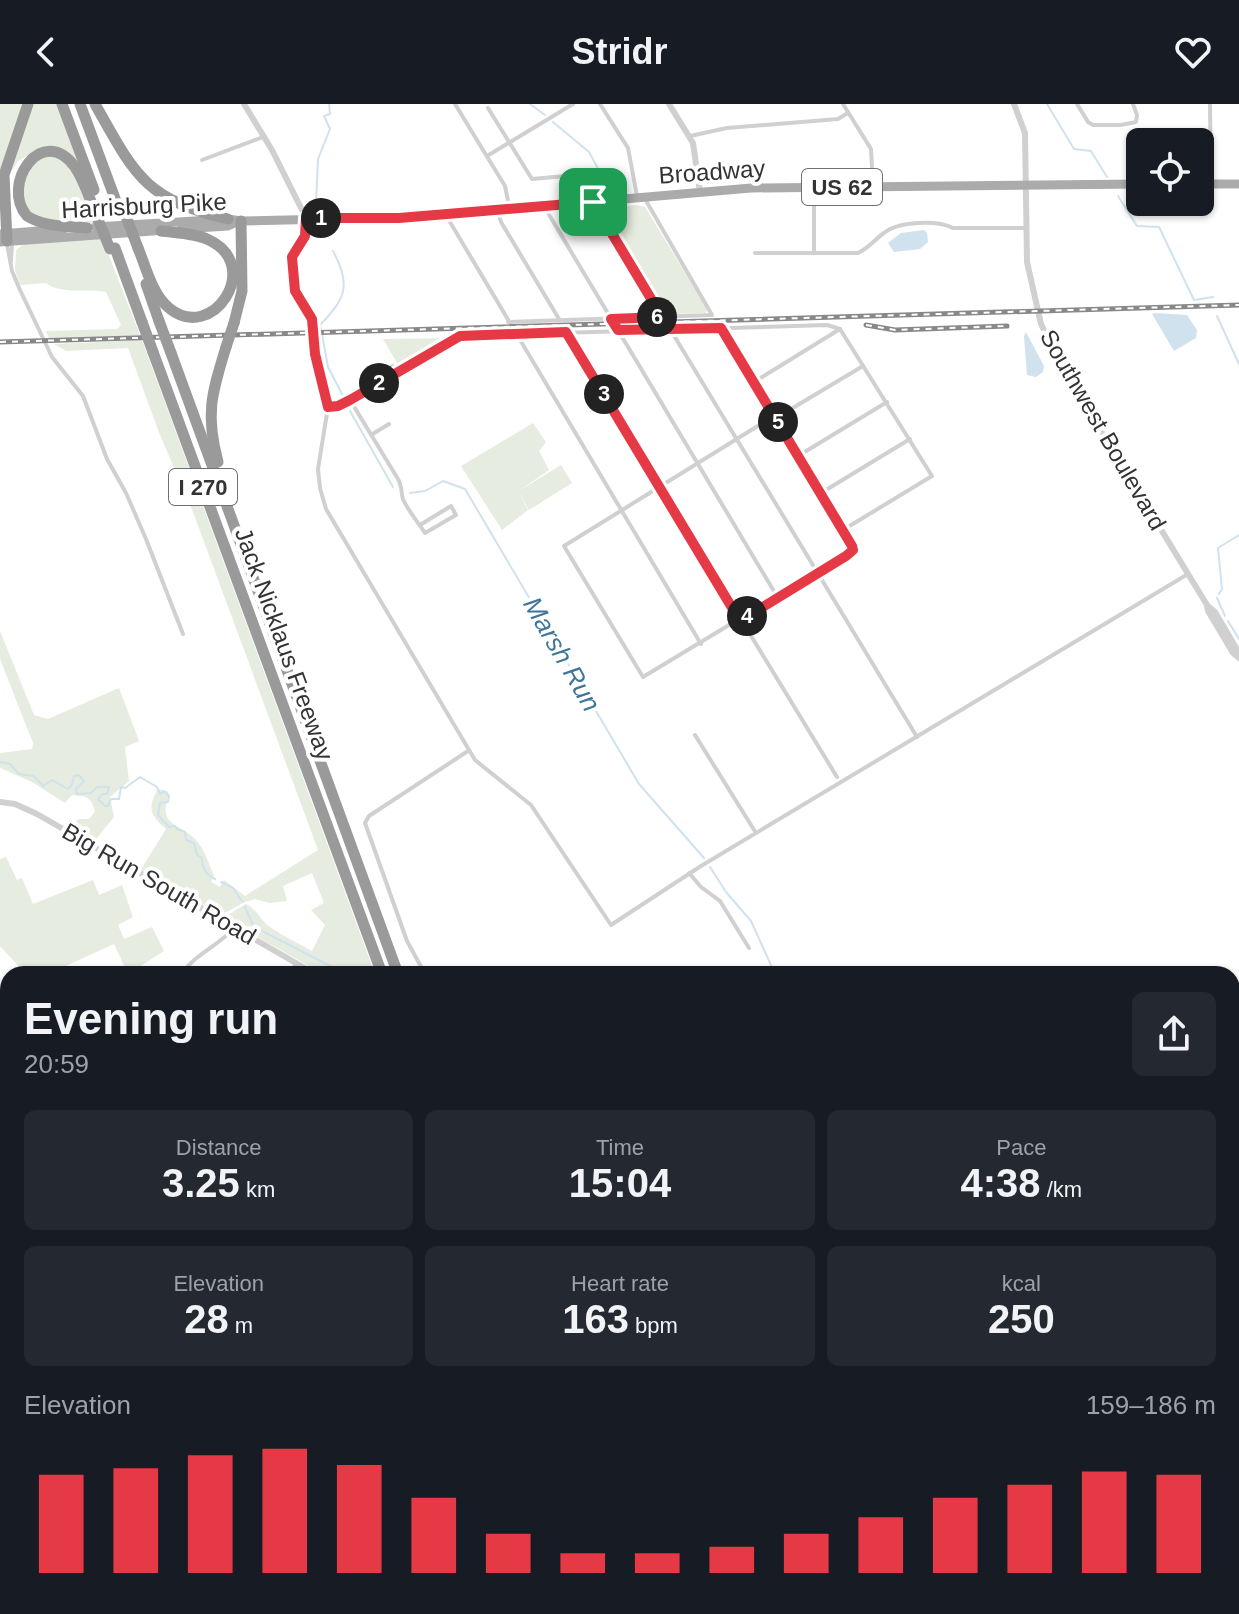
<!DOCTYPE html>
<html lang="en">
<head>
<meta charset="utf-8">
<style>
	body { margin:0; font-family:Helvetica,sans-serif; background:#242831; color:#f1f3f6; height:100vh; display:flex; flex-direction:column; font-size:30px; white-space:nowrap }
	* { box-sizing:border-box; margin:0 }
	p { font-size:26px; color:#9ea1a6 }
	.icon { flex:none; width:44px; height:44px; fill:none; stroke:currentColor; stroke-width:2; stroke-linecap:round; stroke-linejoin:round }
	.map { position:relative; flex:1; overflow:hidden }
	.side { position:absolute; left:0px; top:862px; width:1240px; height:648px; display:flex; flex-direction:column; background:#171b24; border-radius:24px 24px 0 0; box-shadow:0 2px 6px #0004 }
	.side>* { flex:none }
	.controls { position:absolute; left:1126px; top:24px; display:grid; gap:16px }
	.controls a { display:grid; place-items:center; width:88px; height:88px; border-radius:12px; background:#171b24; box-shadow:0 2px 6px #0004; font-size:40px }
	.pin { position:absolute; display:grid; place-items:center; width:68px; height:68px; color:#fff; margin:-34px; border-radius:16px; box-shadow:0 4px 12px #0006 }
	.km { position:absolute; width:40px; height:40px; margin:-20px; border-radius:50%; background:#222; color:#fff; font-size:22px; line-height:40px; text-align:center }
	.round { display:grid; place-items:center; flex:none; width:84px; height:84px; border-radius:12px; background:#242831 }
	.headline { display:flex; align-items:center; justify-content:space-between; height:136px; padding:0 24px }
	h1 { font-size:44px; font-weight:700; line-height:60px }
	.figures { display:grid; grid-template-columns:repeat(3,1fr); gap:12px; height:136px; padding:8px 24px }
	.figures div { display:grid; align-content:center; border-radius:12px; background:#242831; text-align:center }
	.figures b { font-size:40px; font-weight:700 }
	.figures small { font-size:22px; font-weight:400 }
	.figures p { font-size:22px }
	.chart { height:224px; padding:16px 24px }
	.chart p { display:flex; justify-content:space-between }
	.chart svg { width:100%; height:144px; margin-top:8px; stroke:#e63946; stroke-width:6 }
	header { display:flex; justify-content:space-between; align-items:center; height:104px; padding:0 24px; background:#171b24; font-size:36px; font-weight:700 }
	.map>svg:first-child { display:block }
	.green { fill:#e6ecdf }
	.water { fill:#cfe2ee }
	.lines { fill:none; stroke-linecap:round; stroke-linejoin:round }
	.stream { stroke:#cfe2ee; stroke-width:2 }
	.minor { stroke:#d0d0d0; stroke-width:4 }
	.tertiary { stroke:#d0d0d0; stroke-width:6 }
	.secondary { stroke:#bdbdbd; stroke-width:7 }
	.primary { stroke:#ababab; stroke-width:9 }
	.motorway { stroke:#9a9a9a; stroke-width:11 }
	.rail-casing { stroke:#888; stroke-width:5 }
	.rail { stroke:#fff; stroke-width:2; stroke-dasharray:6; stroke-linecap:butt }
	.motorway-bridge { stroke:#9a9a9a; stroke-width:11 }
	.route-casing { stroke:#fff; stroke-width:16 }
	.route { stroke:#e63946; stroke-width:10 }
	.labels { text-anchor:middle; stroke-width:8; stroke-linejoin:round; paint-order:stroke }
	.shield { fill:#fff; stroke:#707070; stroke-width:2 }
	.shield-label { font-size:22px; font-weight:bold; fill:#333 }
	.street-label { font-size:24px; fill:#333; stroke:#fff }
	.water-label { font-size:26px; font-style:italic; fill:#3f7597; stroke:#fff }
</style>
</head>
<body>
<header><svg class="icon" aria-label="back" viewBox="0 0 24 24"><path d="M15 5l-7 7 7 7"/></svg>Stridr<svg class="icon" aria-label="heart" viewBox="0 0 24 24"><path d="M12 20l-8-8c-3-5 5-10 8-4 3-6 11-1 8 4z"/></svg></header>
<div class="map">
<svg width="1239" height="1510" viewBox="0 0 1239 1510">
	<rect width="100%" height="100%" fill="#fff"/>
	<g class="green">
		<path d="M0,0H25L0,66Z"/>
		<path d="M31,0H57L82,68L71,56L36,47L18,57L11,68Z"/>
		<path d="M56,52L72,64L96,120L61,118L32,112L14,85C15,57 33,55 56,52Z"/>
		<path d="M637,101L645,103L707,205L706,209L670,210L661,207L604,110L606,104Z"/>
		<path d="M102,134L140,231L49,235L46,227L117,225L121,221L106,188C88,184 61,191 46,179L20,181L15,166L16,146L24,140Z"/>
		<path d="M450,234L400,264L383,235Z"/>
		<path d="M142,236L375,870H323L226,815V812L246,800C258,806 261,817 270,823C283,832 298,839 312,847L325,821L311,806L324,799L312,769L283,782L287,797L269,799L255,795L245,798L219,812L140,767L166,725C150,711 147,704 158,685L167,687L169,690C156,726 183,717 199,740C206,749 209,761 214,771L211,778L220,783L224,776L245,792L318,746L193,408L160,331L128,244L66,247L54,240Z"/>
		<path d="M533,319L546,338L539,347L549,366L519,387L561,361L572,379L529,406L518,387L528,406L502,426L461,362Z"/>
		<path d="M0,527L34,611L48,615L119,584L139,637L125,643L129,677L110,693L114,713L96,735L91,736L74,725V719L79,715H89L95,708C92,693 86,692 72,691L65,699L32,678L0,664V649L32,645L33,639L0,555Z"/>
		<path d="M6,753L17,776L22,774L33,800L93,776L99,791L122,781L133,813L118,821L124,835L152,823L164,847L128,870L114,840L48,870H33L27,862L21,865L0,842V755Z"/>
		<path d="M0,965L8,975V1033L3,1022L0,1023Z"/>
		<path d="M8,1442V1502L12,1504L11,1510H0V1447Z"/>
		<path d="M408,1502H480L485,1510H476L473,1505L465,1510H396Z"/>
		<path d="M1030,1502H1107L1112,1510H1035Z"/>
	</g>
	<g class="water">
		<path d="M924,126L927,129L928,138L920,145L894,148L888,139L901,129Z"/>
		<path d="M1155,209L1187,211L1197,226L1196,234L1174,247L1155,215L1152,210Z"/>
		<path d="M1026,228L1044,262L1043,268L1036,273L1027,271L1024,232Z"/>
	</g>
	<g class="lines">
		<g class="stream">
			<path d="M530,0L545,11"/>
			<path d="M1047,0L1074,45L1091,47L1107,73"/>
			<path d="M553,18L589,48L609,85"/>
			<path d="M1118,92L1137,122L1159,123L1194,196L1213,193"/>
			<path d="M316,100L318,55L330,25L324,12L330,10L329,0"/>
			<path d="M1217,212L1239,260"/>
			<path d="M321,226L320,221C345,195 352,182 333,147"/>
			<path d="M322,230L328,263L343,292"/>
			<path d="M350,307L393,383"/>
			<path d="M410,389L425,387L443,377L465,385L639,680L704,754"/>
			<path d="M1219,490L1222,485L1218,444L1239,431"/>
			<path d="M1217,494L1225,512"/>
			<path d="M1228,517L1239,535"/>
			<path d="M0,658L10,660L19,670L34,672L43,682L52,676L68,685L72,681L74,672L79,671L84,677L76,685L77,690L91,689L97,683H109L107,690H102L98,695L105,702H108L111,695H119L121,683L125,684L140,673L157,683L160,690L164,687L169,692L168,698L160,699L158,711L169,723L175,722L177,725L185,728L186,736L194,739L197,751L202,754C202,764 206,771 215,775"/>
			<path d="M710,763L726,788L751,817L775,870"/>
			<path d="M221,778L233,784L242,797"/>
			<path d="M245,803L254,823L346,870"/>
			<path d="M0,987L8,992"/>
			<path d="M927,1502L932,1510"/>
		</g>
		<g class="minor">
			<path d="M455,0L505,82L509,102"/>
			<path d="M600,0L628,44L637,92"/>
			<path d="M843,0L871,45L873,82"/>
			<path d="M1077,0L1088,18L1093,21H1121L1136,18L1137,11L1133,0"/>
			<path d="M1210,0L1211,78"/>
			<path d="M488,4L532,75L589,70"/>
			<path d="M1176,27V38"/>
			<path d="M690,32L727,24L838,15L848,9"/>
			<path d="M487,52L573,0"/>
			<path d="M202,56L263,33"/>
			<path d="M814,83V149"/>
			<path d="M593,98L662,213"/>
			<path d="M545,104L778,494"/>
			<path d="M498,108L501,118L559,215"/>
			<path d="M447,113L701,540"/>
			<path d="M306,117L305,132L295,145L292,156L296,191L313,219L314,243L328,303L318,365L320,384L326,405L475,656L531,701L611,821L701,762L1188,470"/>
			<path d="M7,140L12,167L20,186L52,253L83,292L107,355L126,389L146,435L183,530"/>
			<path d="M755,149H858C869,144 874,136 884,129C899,117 937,116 953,124H1026"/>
			<path d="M11,157L12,138"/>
			<path d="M508,218L712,211L645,95"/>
			<path d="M721,224L853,446L643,573L564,442L774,312"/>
			<path d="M670,225L917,633"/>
			<path d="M840,225L932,372L843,426"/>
			<path d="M566,228L837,673"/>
			<path d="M754,278L840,225"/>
			<path d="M375,282L371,275L393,262L397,269"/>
			<path d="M350,296L398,375C402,382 401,388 403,395C408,407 418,418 425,429L456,411L451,402L420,421"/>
			<path d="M328,303L338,302L350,296L460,232L827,221L840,225"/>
			<path d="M776,314L863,262"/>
			<path d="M371,331L389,320"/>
			<path d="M798,352L887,298"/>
			<path d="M821,389L910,335"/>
			<path d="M695,631L756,729"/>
			<path d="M689,769L701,783L720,797L749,844"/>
			<path d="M182,870C192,852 220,841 235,823"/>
			<path d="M291,870L296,859"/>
			<path d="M425,870L407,837L365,719L369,712L468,647"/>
			<path d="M0,913L8,927"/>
			<path d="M0,1060L8,1070"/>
			<path d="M0,1158L8,1155"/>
			<path d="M0,1212L8,1209"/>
			<path d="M1232,1380L1239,1376"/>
			<path d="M1232,1427L1239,1423"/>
			<path d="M1232,1485L1239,1497"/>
			<path d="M348,1510L361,1502"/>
			<path d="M608,1510L618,1502"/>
			<path d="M1196,1510L1209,1502"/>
		</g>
		<g class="tertiary">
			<path d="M244,0L272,46L306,114"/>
			<path d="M669,0L693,39L700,88"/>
			<path d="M1014,0L1025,29L1027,158L1041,220L1062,263L1207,501L1208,507L1233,549L1239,554"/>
			<path d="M1208,502L1215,508L1239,549"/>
			<path d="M0,698L15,700L37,710L315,870"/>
			<path d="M1232,1147L1239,1136"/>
			<path d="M1232,1158L1239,1159"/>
			<path d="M0,1410L8,1405"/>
			<path d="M766,1510L778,1502"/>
		</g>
		<g class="secondary">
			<path d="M0,1337L8,1350"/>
			<path d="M139,1502L152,1510"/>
		</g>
		<g class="primary">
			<path d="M1200,80H1239"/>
			<path d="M95,123L228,115L241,117L416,113L751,84L1140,80"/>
			<path d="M181,125L228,122L237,118"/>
			<path d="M0,130L64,125"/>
			<path d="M0,138L166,126"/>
		</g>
		<g class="motorway">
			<path d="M62,0L94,86"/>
			<path d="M80,0L120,108"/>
			<path d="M95,0C135,71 144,95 228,115"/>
			<path d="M87,124C68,122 44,123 27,112C0,81 42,18 75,63C84,76 89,93 95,108"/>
			<path d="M7,137L4,71L28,0"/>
			<path d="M115,144L142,218"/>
			<path d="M138,144C146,163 152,190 169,204C212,240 264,162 209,136C195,129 177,129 161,127"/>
			<path d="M146,180L159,217"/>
			<path d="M234,219L242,187L241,117"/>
			<path d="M153,248L382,870"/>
			<path d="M171,249L398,870"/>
			<path d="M218,358C205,309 212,289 226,243"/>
			<path d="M533,1510V1502"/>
			<path d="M550,1510V1502"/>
		</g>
		<g class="rail-casing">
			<g id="rail">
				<path d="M866,221L895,226L1007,222"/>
				<path d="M0,238L1239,201"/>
			</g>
		</g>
		<use href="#rail" class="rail"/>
		<g class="motorway-bridge">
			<path d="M124,107L138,144"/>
			<path d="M95,108L110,145"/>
			<path d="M159,217L171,249"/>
			<path d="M142,218L153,248"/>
			<path d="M226,243L234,219"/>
		</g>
	</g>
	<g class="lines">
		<g class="route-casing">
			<path id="route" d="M593,98L662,213L611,215L618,226L721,224L852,442L853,446L846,452L740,517L566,228L460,232L350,296L338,302L328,303L315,250L312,215L295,187L292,153L305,132L306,114H399Z"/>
		</g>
		<use href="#route" class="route"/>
	</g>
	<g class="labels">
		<g class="shield">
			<rect x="802" y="65" width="80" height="36" rx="6"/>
			<rect x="169" y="365" width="68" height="36" rx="6"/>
		</g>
		<g class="shield-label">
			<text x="842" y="91">US 62</text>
			<text x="203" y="391">I 270</text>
		</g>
		<g class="street-label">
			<text transform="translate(712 68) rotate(-4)" y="8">Broadway</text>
			<text transform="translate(144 102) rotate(-3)" y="8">Harrisburg Pike</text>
			<text transform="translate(1103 326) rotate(60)" y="8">Southwest Boulevard</text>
			<text transform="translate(284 540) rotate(70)" y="8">Jack Nicklaus Freeway</text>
			<text transform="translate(159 780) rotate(30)" y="8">Big Run South Road</text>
		</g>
		<g class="water-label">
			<text transform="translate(562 550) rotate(60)" y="9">Marsh Run</text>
		</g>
	</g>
</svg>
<div class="controls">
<a><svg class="icon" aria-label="locate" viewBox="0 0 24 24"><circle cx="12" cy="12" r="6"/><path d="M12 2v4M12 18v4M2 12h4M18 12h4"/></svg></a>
</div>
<div class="pin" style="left:593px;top:98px;background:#1e9e55"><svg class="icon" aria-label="arrive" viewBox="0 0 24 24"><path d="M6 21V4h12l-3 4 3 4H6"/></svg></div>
<b class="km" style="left:321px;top:114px">1</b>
<b class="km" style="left:379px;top:279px">2</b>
<b class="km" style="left:604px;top:290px">3</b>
<b class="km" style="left:747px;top:512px">4</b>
<b class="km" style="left:778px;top:318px">5</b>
<b class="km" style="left:657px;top:213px">6</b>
<section class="side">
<div class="headline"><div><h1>Evening run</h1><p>20:59</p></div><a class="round"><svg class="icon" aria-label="share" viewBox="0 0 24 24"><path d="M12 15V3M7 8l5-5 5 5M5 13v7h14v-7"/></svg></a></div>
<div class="figures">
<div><p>Distance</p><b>3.25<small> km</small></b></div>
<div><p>Time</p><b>15:04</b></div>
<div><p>Pace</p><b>4:38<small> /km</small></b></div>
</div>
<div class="figures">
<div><p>Elevation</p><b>28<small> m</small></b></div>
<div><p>Heart rate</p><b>163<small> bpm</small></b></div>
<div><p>kcal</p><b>250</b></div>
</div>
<div class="chart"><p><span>Elevation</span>159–186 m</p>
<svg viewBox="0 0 160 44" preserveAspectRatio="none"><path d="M5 44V14M15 44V12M25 44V8M35 44V6M45 44V11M55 44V21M65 44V32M75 44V38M85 44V38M95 44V36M105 44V32M115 44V27M125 44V21M135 44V17M145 44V13M155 44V14"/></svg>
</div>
</section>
</div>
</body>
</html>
